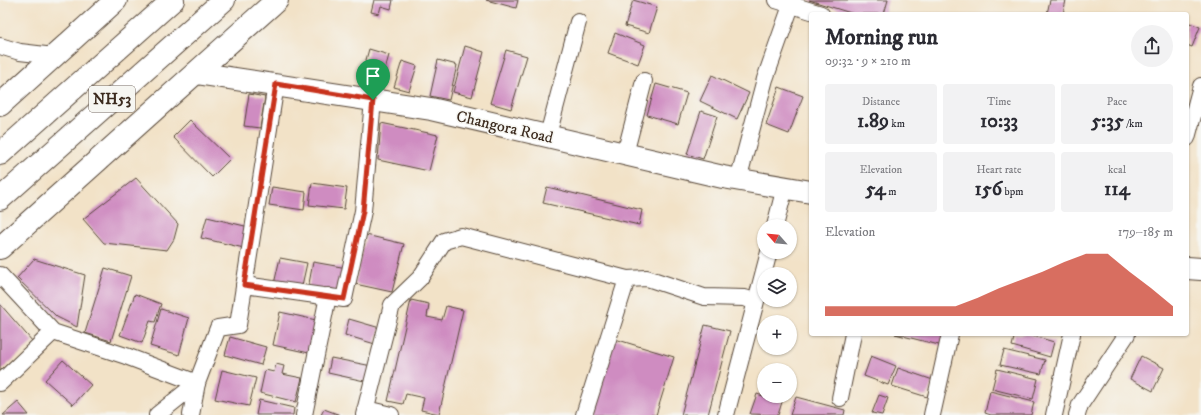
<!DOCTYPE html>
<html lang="en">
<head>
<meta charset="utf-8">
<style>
	body { margin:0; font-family:"IM FELL DW Pica",serif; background:#f2f2f3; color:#2b2b33; height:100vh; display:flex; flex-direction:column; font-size:15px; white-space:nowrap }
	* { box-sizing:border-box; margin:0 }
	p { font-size:13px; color:#7c7c81 }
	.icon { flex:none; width:22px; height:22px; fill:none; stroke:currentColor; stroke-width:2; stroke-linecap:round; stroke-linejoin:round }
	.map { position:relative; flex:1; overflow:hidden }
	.sheet { position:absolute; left:809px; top:12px; width:380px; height:324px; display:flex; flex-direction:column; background:#fff; border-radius:4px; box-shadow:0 1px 3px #0004 }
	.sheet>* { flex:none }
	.needle { width:26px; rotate:297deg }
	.tools { position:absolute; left:757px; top:219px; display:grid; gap:8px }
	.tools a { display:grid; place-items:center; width:40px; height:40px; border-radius:50%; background:#fff; box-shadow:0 1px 3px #0004; font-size:20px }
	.pin { position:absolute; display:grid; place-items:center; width:34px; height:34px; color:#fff; margin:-41px -17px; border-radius:50% 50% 50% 0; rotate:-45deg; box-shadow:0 0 4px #0007 }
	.pin .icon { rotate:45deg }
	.round { display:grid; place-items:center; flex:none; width:42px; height:42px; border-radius:21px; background:#f2f2f3 }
	.summary { display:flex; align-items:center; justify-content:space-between; height:68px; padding:0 16px }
	h1 { font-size:22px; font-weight:800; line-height:30px }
	.metrics { display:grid; grid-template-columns:repeat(3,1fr); gap:6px; height:68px; padding:4px 16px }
	.metrics div { display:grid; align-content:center; border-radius:4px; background:#f2f2f3; text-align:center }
	.metrics b { font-size:20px; font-weight:800 }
	.metrics small { font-size:11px; font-weight:400 }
	.metrics p { font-size:11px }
	.chart { height:112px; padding:8px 16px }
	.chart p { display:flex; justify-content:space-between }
	.chart svg { width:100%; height:72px; margin-top:4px; fill:#c8321e; opacity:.7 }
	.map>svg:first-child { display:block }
	.building { fill:#cf8cc1 }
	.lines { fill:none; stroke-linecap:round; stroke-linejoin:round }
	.street-casing { stroke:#564637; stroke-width:18 }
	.secondary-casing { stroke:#564637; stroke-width:24 }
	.highway-casing { stroke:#564637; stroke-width:24 }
	.street { stroke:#fff; stroke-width:16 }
	.secondary { stroke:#fff; stroke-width:22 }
	.highway { stroke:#fff; stroke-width:22 }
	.route-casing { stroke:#fff; stroke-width:8 }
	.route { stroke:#c8321e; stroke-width:5 }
	.labels { text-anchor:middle; stroke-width:3; stroke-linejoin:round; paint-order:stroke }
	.shield { fill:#f6f6f2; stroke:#73675e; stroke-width:1 }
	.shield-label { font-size:15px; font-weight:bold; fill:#3b2a1e }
	.street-label { font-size:16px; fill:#3b2a1e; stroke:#f6f6f2 }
</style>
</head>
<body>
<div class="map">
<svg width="1201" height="415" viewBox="0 0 1201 415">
	<rect width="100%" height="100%" fill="#f6f6f2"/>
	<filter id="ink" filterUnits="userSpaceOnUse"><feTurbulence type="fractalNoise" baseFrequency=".025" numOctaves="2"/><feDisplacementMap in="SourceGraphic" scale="8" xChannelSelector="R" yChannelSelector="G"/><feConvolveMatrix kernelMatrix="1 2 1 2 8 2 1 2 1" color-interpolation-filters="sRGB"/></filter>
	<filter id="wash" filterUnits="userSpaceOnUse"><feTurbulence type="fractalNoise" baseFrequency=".012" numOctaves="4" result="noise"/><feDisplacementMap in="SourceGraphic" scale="16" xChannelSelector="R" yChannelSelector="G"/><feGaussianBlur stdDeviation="0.9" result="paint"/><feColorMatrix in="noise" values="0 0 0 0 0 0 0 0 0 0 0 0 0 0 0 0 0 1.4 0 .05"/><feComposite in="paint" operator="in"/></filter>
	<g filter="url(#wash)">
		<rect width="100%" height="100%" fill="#f2e2c7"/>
		<g id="blocks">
			<g class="building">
				<path d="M374,0H393L391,9L381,6L379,14L371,12Z"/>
				<path d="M486,0H518L516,8Z"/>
				<path d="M633,0L657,7L649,33L625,26Z"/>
				<path d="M809,0H888L884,14H854Z"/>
				<path d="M1050,0H1066L1063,14H1047Z"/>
				<path d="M1187,22L1200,27L1192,47L1187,45Z"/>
				<path d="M615,33L645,45L638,64L608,53Z"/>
				<path d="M465,46L484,52L472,97L453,92Z"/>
				<path d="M369,49L389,55L381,84L361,78Z"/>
				<path d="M506,50L527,56L511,109L490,103Z"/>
				<path d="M438,60L457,65L449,100L430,96Z"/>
				<path d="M402,61L417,66L409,91L394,87Z"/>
				<path d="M712,75L749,93L737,119L700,101Z"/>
				<path d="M656,84L687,93L678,124L647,115Z"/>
				<path d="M779,87L803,96L789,134L766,125Z"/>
				<path d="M249,94L265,97L260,128L244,126Z"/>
				<path d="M701,111L717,116L703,159L687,154Z"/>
				<path d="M190,120L230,159L212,177L173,137Z"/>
				<path d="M381,123L438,135L429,171L378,160Z"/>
				<path d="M136,178L178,224L174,239L167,250L104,243L83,219Z"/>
				<path d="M312,183L347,188L344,209L309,205Z"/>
				<path d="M272,187L306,192L304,210L269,205Z"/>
				<path d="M547,187L642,210L639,225L543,203Z"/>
				<path d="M207,217L249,227L244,248L201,238Z"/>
				<path d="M366,235L404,244L392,292L355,284Z"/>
				<path d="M280,258L307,263L301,290L274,284Z"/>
				<path d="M34,259L85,275L77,327L57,317L17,278Z"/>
				<path d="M313,262L347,268L342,295L308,289Z"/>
				<path d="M105,268L131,276L111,341L85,333Z"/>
				<path d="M135,294L161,304L155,322L150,321L142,343L120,335Z"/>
				<path d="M411,300L429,304L427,317L442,320L446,306L463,310L439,414L421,410L424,398L406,394L403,404L388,401Z"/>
				<path d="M0,304L33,342L0,371Z"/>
				<path d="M161,309L189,318L179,355L150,346Z"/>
				<path d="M280,312L316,320L309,353L273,345Z"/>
				<path d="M349,319L380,328L375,344L345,335Z"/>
				<path d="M705,325L730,331L708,415H681Z"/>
				<path d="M895,334H946L943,346Z"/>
				<path d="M1015,334H1027L1054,342L1050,357L1012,346Z"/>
				<path d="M230,337L266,347L261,365L225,355Z"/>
				<path d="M615,339L674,357L656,415H592Z"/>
				<path d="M1004,350L1045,360L1041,374L1000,365Z"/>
				<path d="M871,356L896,366L888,385L864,376Z"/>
				<path d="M1141,356L1164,368L1153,391L1130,379Z"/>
				<path d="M331,358L372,366L369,382L328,373Z"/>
				<path d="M63,360L91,385L73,405L45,380Z"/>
				<path d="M276,364L284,366L282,374L302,378L296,402L260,393L265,370L274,372Z"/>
				<path d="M898,368L933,380L927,397L892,386Z"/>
				<path d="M997,369L1038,379L1033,399L992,389Z"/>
				<path d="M222,370L256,378L249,406L215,399Z"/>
				<path d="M990,391L1034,402L1031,415H991L985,413Z"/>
				<path d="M757,394L782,402L778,415L750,414Z"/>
				<path d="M879,395L888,398L882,415L872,413Z"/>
				<path d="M796,397L845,410L844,415H790Z"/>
				<path d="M259,400L294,408L293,415H256Z"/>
				<path d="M18,402L29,415H3Z"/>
				<path d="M324,409L340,415H321Z"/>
			</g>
		</g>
	</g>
	<g filter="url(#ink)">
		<use href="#blocks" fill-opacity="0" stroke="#564637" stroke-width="1"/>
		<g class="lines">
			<g class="street-casing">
				<g id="street">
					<path d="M776,0L821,14"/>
					<path d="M0,46L20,52L54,56"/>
					<path d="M548,135L578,22"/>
					<path d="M1187,138L1201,86"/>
					<path d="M625,154L644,81"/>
					<path d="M738,180L765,79L793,0"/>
					<path d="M775,226L785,187"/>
					<path d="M0,275L53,332L126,356L197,383"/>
					<path d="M244,285L344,299L363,211L373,100"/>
					<path d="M0,383L53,332"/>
					<path d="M840,398L853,334"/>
					<path d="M366,409L391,415"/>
					<path d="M157,415L197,383"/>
					<path d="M191,415L197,383L218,328L238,325L276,84"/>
					<path d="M304,415L328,296"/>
					<path d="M364,415L392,305L420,278L444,241L461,236L627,279L647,278L704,297L745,298L755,302"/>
					<path d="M584,415L627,279"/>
					<path d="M726,415L769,252"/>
					<path d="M932,415L950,334"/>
					<path d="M1054,415L1072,334"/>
					<path d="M1077,415L1080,405L1127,334"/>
				</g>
			</g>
			<g class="secondary-casing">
				<g id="secondary">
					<path d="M196,73L431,109L723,177L811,192"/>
					<path d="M0,105L116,0"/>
					<path d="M0,248L277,0"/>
					<path d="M1187,268L1201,269"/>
				</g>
			</g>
			<g class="highway-casing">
				<g id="highway">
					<path d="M0,154L173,0"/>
					<path d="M0,199L224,0"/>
				</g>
			</g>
			<use href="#street" class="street"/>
			<use href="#secondary" class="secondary"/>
			<use href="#highway" class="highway"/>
		</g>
	</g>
	<g class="lines" filter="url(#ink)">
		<g class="route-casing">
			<path id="route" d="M276,84L373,100L363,211L344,299L244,285Z"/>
		</g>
		<use href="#route" class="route"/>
	</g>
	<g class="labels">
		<rect class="shield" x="89" y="86" width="46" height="26" rx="3"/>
		<g class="shield-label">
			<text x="112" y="104">NH53</text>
		</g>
		<g class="street-label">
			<text transform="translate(505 126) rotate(13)" y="6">Changora Road</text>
		</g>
	</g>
</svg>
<div class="tools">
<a><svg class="needle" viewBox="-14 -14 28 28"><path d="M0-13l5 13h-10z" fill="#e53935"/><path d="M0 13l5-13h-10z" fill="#7c7c81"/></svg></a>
<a><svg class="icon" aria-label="layers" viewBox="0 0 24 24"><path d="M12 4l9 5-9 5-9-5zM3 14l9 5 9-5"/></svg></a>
<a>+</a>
<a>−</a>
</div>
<div class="pin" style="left:373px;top:100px;background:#1e9e55"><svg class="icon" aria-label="arrive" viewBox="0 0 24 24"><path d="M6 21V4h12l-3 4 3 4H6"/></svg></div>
<section class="sheet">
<div class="summary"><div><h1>Morning run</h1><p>09:32 · 9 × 210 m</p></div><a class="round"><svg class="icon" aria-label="share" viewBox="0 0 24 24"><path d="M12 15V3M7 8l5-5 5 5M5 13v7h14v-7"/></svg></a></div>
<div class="metrics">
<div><p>Distance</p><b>1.89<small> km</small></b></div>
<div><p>Time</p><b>10:33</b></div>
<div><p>Pace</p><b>5:35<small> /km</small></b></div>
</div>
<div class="metrics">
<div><p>Elevation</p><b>54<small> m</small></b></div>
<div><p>Heart rate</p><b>156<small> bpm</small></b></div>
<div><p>kcal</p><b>114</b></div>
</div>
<div class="chart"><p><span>Elevation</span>179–185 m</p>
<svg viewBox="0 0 160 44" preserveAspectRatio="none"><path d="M0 44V38L10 38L20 38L30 38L40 38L50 38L60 38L70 33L80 27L90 22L100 17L110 11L120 6L130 6L140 17L150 27L160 38V44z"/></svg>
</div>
</section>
</div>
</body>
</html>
